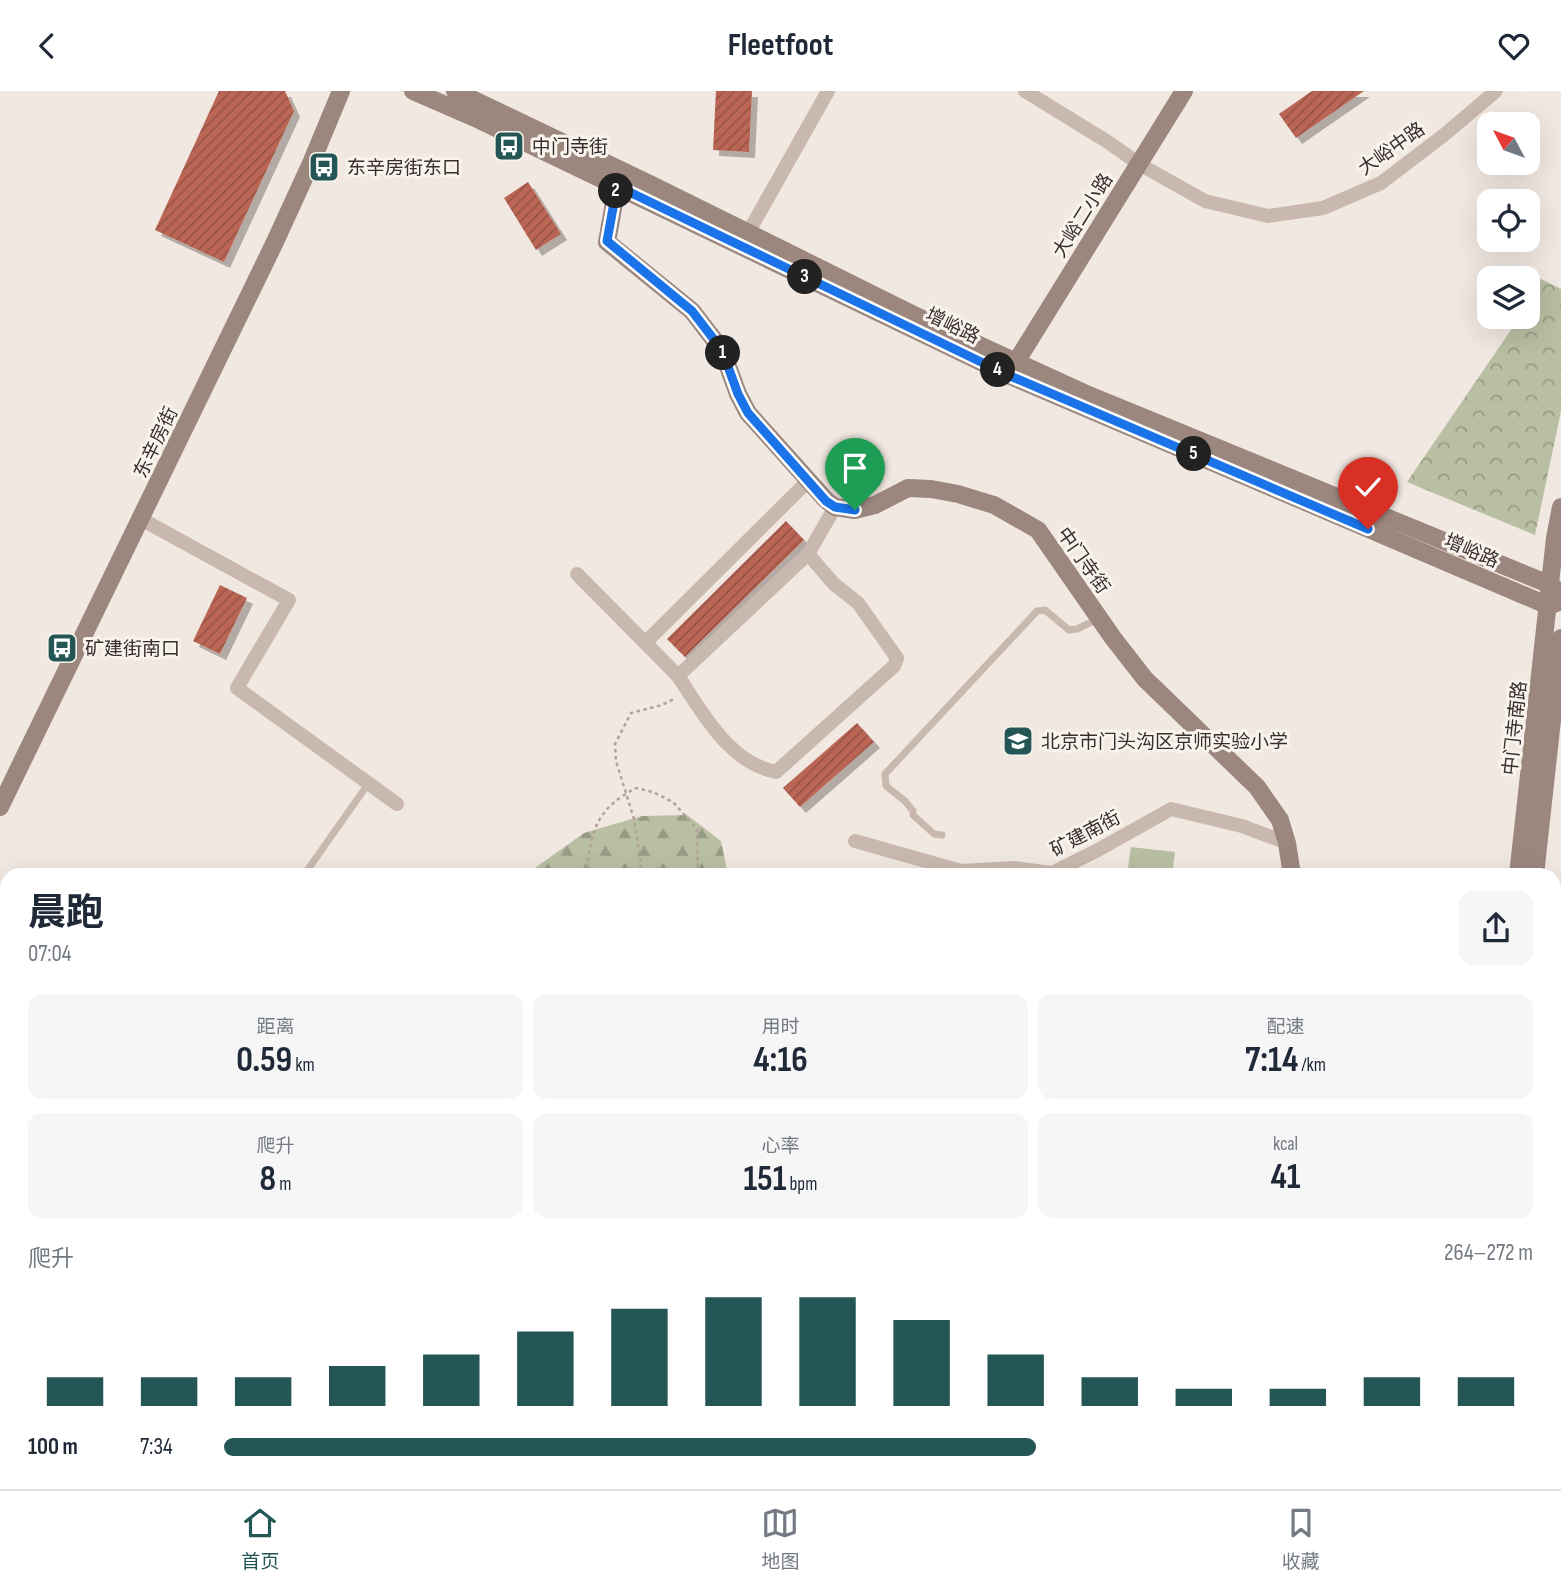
<!DOCTYPE html>
<html lang="zh">
<head>
<meta charset="utf-8">
<style>
	body { margin:0; font-family:"Sofia Sans Condensed","Noto Sans SC",sans-serif; background:#f6f6f7; color:#1f2937; height:100vh; display:flex; flex-direction:column; font-size:26px; white-space:nowrap }
	* { box-sizing:border-box; margin:0 }
	p { font-size:23px; color:#747a83 }
	.icon { flex:none; width:38px; height:38px; fill:none; stroke:currentColor; stroke-width:2; stroke-linecap:round; stroke-linejoin:round }
	.map { position:relative; flex:1; overflow:hidden }
	.panel { position:absolute; left:0px; top:777px; width:1561px; height:621px; display:flex; flex-direction:column; background:#fff; border-radius:21px 21px 0 0; box-shadow:0 7px 28px #0002 }
	.panel>* { flex:none }
	.needle { width:46px; rotate:311deg }
	.fabs { position:absolute; left:1477px; top:21px; display:grid; gap:14px }
	.fabs a { display:grid; place-items:center; width:63px; height:63px; border-radius:14px; background:#fff; box-shadow:0 7px 28px #0002; font-size:35px }
	.pin { position:absolute; display:grid; place-items:center; width:60px; height:60px; color:#fff; margin:-72px -30px; border-radius:50% 50% 50% 0; rotate:-45deg; box-shadow:0 0 7px #0007 }
	.pin .icon { rotate:45deg }
	.km { position:absolute; width:35px; height:35px; margin:-18px; border-radius:50%; background:#222; color:#fff; font-size:19px; line-height:35px; text-align:center }
	.round { display:grid; place-items:center; flex:none; width:74px; height:74px; border-radius:14px; background:#f6f6f7 }
	.overview { display:flex; align-items:center; justify-content:space-between; height:119px; padding:0 28px }
	h1 { font-size:38px; font-weight:700; line-height:52px }
	.stats { display:grid; grid-template-columns:repeat(3,1fr); gap:10px; height:119px; padding:7px 28px }
	.stats div { display:grid; align-content:center; border-radius:14px; background:#f6f6f7; text-align:center }
	.stats b { font-size:35px; font-weight:700 }
	.stats small { font-size:19px; font-weight:400 }
	.stats p { font-size:19px }
	.chart { height:196px; padding:14px 28px }
	.chart p { display:flex; justify-content:space-between }
	.chart svg { width:100%; height:126px; margin-top:7px; stroke:#245656; stroke-width:6 }
	ul { padding:0 28px; list-style:none; font-size:23px }
	li { display:grid; grid-template-columns:112px 84px 1fr; align-items:center; height:52px }
	li i { height:18px; border-radius:9px; background:#245656 }
	header { display:flex; justify-content:space-between; align-items:center; height:91px; padding:0 28px; background:#fff; font-size:32px; font-weight:700 }
	.tab-bar { display:flex; justify-content:space-around; align-items:center; height:98px; border-top:2px solid #e0e1e3; background:#fff; font-size:19px; color:#747a83 }
	.tab-bar a { display:grid; justify-items:center; gap:4px }
	.tab-bar .selected { color:#245656 }
	.map>svg:first-child { display:block }
	.forest { fill:url(#forest-firs) }
	.park { fill:url(#park-crowns) }
	.pitch { fill:#b8bfa2 }
	.building { fill:url(#building-hatch); filter:url(#shadow) }
	.lines { fill:none; stroke-linecap:round; stroke-linejoin:round }
	.path { stroke:#b4a298; stroke-width:2.5; stroke-dasharray:3.5 3.5; stroke-linecap:butt }
	.lane { stroke:#c9b8ad; stroke-width:7 }
	.street { stroke:#c9b8ad; stroke-width:14 }
	.secondary { stroke:#9c877f; stroke-width:18 }
	.route-casing { stroke:#fff; stroke-width:14 }
	.route { stroke:#1a73e8; stroke-width:9 }
	.labels { text-anchor:middle; stroke-width:6; stroke-linejoin:round; paint-order:stroke }
	.poi-label { font-size:19px; fill:#382e2b; stroke:#f9f3ed; text-anchor:start }
	.street-label { font-size:19px; fill:#382e2b; stroke:#f9f3ed }
</style>
</head>
<body>
<header><svg class="icon" aria-label="back" viewBox="0 0 24 24"><path d="M15 5l-7 7 7 7"/></svg>Fleetfoot<svg class="icon" aria-label="heart" viewBox="0 0 24 24"><path d="M12 20l-8-8c-3-5 5-10 8-4 3-6 11-1 8 4z"/></svg></header>
<div class="map">
<svg width="1561" height="1398" viewBox="0 0 1561 1398">
	<defs>
		<pattern id="forest-firs" width="22" height="20" patternUnits="userSpaceOnUse" patternTransform="scale(1.75)"><rect width="22" height="20" fill="#b8bfa2"/><path d="M5 1l3.5 6h-7zM16 11l3.5 6h-7z" fill="#979c84"/></pattern>
		<pattern id="park-crowns" width="20" height="18" patternUnits="userSpaceOnUse" patternTransform="scale(1.75)"><rect width="20" height="18" fill="#b8bfa2"/><path d="M2 6a3 3 0 1 1 6 0M12 15a3 3 0 1 1 6 0" fill="none" stroke="#979c84"/></pattern>
		<pattern id="building-hatch" width="6" height="6" patternUnits="userSpaceOnUse" patternTransform="scale(1.75)"><rect width="6" height="6" fill="#b65"/><path d="M-1 1l2-2M0 6l6-6M5 7l2-2" fill="none" stroke="#995447"/></pattern>
		<filter id="shadow"><feDropShadow dx="6" dy="6" stdDeviation="0" flood-color="#0004"/></filter>
	</defs>
	<rect width="100%" height="100%" fill="#f1e8e1"/>
	<g class="forest">
		<path d="M687,724L721,750L728,784H525L584,742L642,725Z"/>
		<path d="M297,1391H861L862,1398H298Z"/>
	</g>
	<path class="park" d="M1527,181L1561,198V320L1535,444L1407,391L1515,233L1512,226H1528V187H1520Z"/>
	<path class="pitch" d="M1131,756L1175,761L1172,784H1127Z"/>
	<g class="building">
		<path d="M219,0H285L294,20L224,171L155,139Z"/>
		<path d="M716,0H752L749,61L713,59Z"/>
		<path d="M1312,0H1364L1296,47L1279,23Z"/>
		<path d="M528,91L561,143L536,159L504,107Z"/>
		<path d="M786,430L804,449L685,566L667,548Z"/>
		<path d="M220,494L247,507L220,563L193,550Z"/>
		<path d="M857,632L874,651L800,716L783,697Z"/>
		<path d="M956,1391H989L987,1398H953Z"/>
		<path d="M1098,1391H1122L1121,1398H1097Z"/>
		<rect x="1192" y="1391" width="23" height="7"/>
	</g>
	<g class="lines">
		<g class="path">
			<path d="M586,784C591,740 595,719 636,697L653,701L673,711L697,738L698,784"/>
			<path d="M640,784L641,771L634,728L616,670L615,653L631,622L662,614L676,607"/>
			<path d="M569,1391L572,1398"/>
			<path d="M775,1398L777,1391"/>
		</g>
		<g class="lane">
			<path d="M942,744L934,743L913,724V720L905,710L886,695L885,683L1037,520L1045,519L1069,539L1077,538L1098,528"/>
			<path d="M304,784L368,693"/>
		</g>
		<g class="street">
			<path d="M1025,0L1108,51L1139,73L1205,110L1268,125L1323,117L1381,92L1444,44L1496,0"/>
			<path d="M748,142L828,0"/>
			<path d="M141,428L289,509L237,597L397,713"/>
			<path d="M808,463L834,493L858,512L897,567L894,575L776,681C728,671 703,622 678,585L808,463L835,416"/>
			<path d="M577,483L678,585"/>
			<path d="M645,552L808,390"/>
			<path d="M855,750L961,780L1014,777L1052,782L1098,759L1171,718L1242,735L1287,752"/>
			<path d="M1554,850L1561,851"/>
		</g>
		<g class="secondary">
			<path d="M413,0L475,27L1008,284L1549,515L1561,510"/>
			<path d="M455,0L652,94L918,226L1084,302L1551,494L1561,503"/>
			<path d="M617,95L607,151L692,220L722,259L738,303L748,322L826,409L835,416L855,419L875,414L908,397L931,398L958,403L994,414L1038,439L1113,547L1145,588L1257,696L1280,729L1287,752L1292,784"/>
			<path d="M1016,271L1184,0"/>
			<path d="M0,716L274,153L312,70L341,0"/>
			<path d="M1518,784L1555,447L1561,416"/>
			<path d="M1535,784L1561,547"/>
			<path d="M1554,1251L1561,1274"/>
			<path d="M1554,1305L1561,1330"/>
			<path d="M1252,1391L1258,1398"/>
		</g>
	</g>
	<g class="lines">
		<g class="route-casing">
			<path id="route" d="M855,419L835,416L826,410L748,322L738,303L722,259L692,220L607,150L617,95L1008,284L1368,438"/>
		</g>
		<use href="#route" class="route"/>
	</g>
	<defs>
		<g id="bus-square" transform="scale(1.575)"><rect x="-9" y="-9" width="18" height="18" rx="4" fill="#245656" stroke="#f9f3ed"/><path d="M-5-6H5V4H4V6H2V4H-2V6H-4V4H-5ZM-3.5-4V0h7V-4ZM-3.5 1.2v1.5H-2V1.2ZM2 1.2v1.5H3.5V1.2Z" fill="#fff"/></g>
		<g id="school-square" transform="scale(1.575)"><rect x="-9" y="-9" width="18" height="18" rx="4" fill="#245656" stroke="#f9f3ed"/><path d="M0-5L7-2L0 1L-7-2ZM-4 1L0 2.5L4 1V4Q0 6-4 4Z" fill="#fff"/></g>
	</defs>
	<g fill-rule="evenodd">
		<use href="#bus-square" x="509" y="55"/>
		<use href="#bus-square" x="324" y="76"/>
		<use href="#bus-square" x="62" y="557"/>
		<use href="#school-square" x="1018" y="650"/>
	</g>
	<g class="labels">
		<g class="poi-label">
			<text x="532" y="62">中门寺街</text>
			<text x="347" y="83">东辛房街东口</text>
			<text x="85" y="564">矿建街南口</text>
			<text x="1041" y="657">北京市门头沟区京师实验小学</text>
		</g>
		<g class="street-label">
			<text transform="translate(1391 57) rotate(-35)" y="7">大峪中路</text>
			<text transform="translate(1082 124) rotate(-58)" y="7">大峪二小路</text>
			<text transform="translate(953 234) rotate(26)" y="7">增峪路</text>
			<text transform="translate(155 351) rotate(-64)" y="7">东辛房街</text>
			<text transform="translate(1472 459) rotate(23)" y="7">增峪路</text>
			<text transform="translate(1084 469) rotate(55)" y="7">中门寺街</text>
			<text transform="translate(1514 637) rotate(-84)" y="7">中门寺南路</text>
			<text transform="translate(1085 742) rotate(-28)" y="7">矿建南街</text>
		</g>
	</g>
</svg>
<div class="fabs">
<a><svg class="needle" viewBox="-14 -14 28 28"><path d="M0-13l5 13h-10z" fill="#e53935"/><path d="M0 13l5-13h-10z" fill="#747a83"/></svg></a>
<a><svg class="icon" aria-label="locate" viewBox="0 0 24 24"><circle cx="12" cy="12" r="6"/><path d="M12 2v4M12 18v4M2 12h4M18 12h4"/></svg></a>
<a><svg class="icon" aria-label="layers" viewBox="0 0 24 24"><path d="M12 4l9 5-9 5-9-5zM3 14l9 5 9-5"/></svg></a>
</div>
<div class="pin" style="left:855px;top:419px;background:#1e9e55"><svg class="icon" aria-label="arrive" viewBox="0 0 24 24"><path d="M6 21V4h12l-3 4 3 4H6"/></svg></div>
<div class="pin" style="left:1368px;top:438px;background:#d93025"><svg class="icon" aria-label="check" viewBox="0 0 24 24"><path d="M5 12l5 5 9-10"/></svg></div>
<b class="km" style="left:723px;top:262px">1</b>
<b class="km" style="left:616px;top:100px">2</b>
<b class="km" style="left:805px;top:186px">3</b>
<b class="km" style="left:998px;top:279px">4</b>
<b class="km" style="left:1194px;top:363px">5</b>
<section class="panel">
<div class="overview"><div><h1>晨跑</h1><p>07:04</p></div><a class="round"><svg class="icon" aria-label="share" viewBox="0 0 24 24"><path d="M12 15V3M7 8l5-5 5 5M5 13v7h14v-7"/></svg></a></div>
<div class="stats">
<div><p>距离</p><b>0.59<small> km</small></b></div>
<div><p>用时</p><b>4:16</b></div>
<div><p>配速</p><b>7:14<small> /km</small></b></div>
</div>
<div class="stats">
<div><p>爬升</p><b>8<small> m</small></b></div>
<div><p>心率</p><b>151<small> bpm</small></b></div>
<div><p>kcal</p><b>41</b></div>
</div>
<div class="chart"><p><span>爬升</span>264–272 m</p>
<svg viewBox="0 0 160 44" preserveAspectRatio="none"><path d="M5 44V34M15 44V34M25 44V34M35 44V30M45 44V26M55 44V18M65 44V10M75 44V6M85 44V6M95 44V14M105 44V26M115 44V34M125 44V38M135 44V38M145 44V34M155 44V34"/></svg>
</div>
<ul>
<li><b>100 m</b>7:34<i style="width:62%"></i></li>
</ul>
</section>
</div>
<nav class="tab-bar">
<a class="selected"><svg class="icon" aria-label="home" viewBox="0 0 24 24"><path d="M3 11l9-7 9 7M6 9v11h12V9"/></svg>首页</a>
<a><svg class="icon" aria-label="map" viewBox="0 0 24 24"><path d="M3 6l6-2 6 2 6-2v14l-6 2-6-2-6 2zM9 4v14M15 6v14"/></svg>地图</a>
<a><svg class="icon" aria-label="saved" viewBox="0 0 24 24"><path d="M7 4h10v16l-5-4-5 4z"/></svg>收藏</a>
</nav>
</body>
</html>
